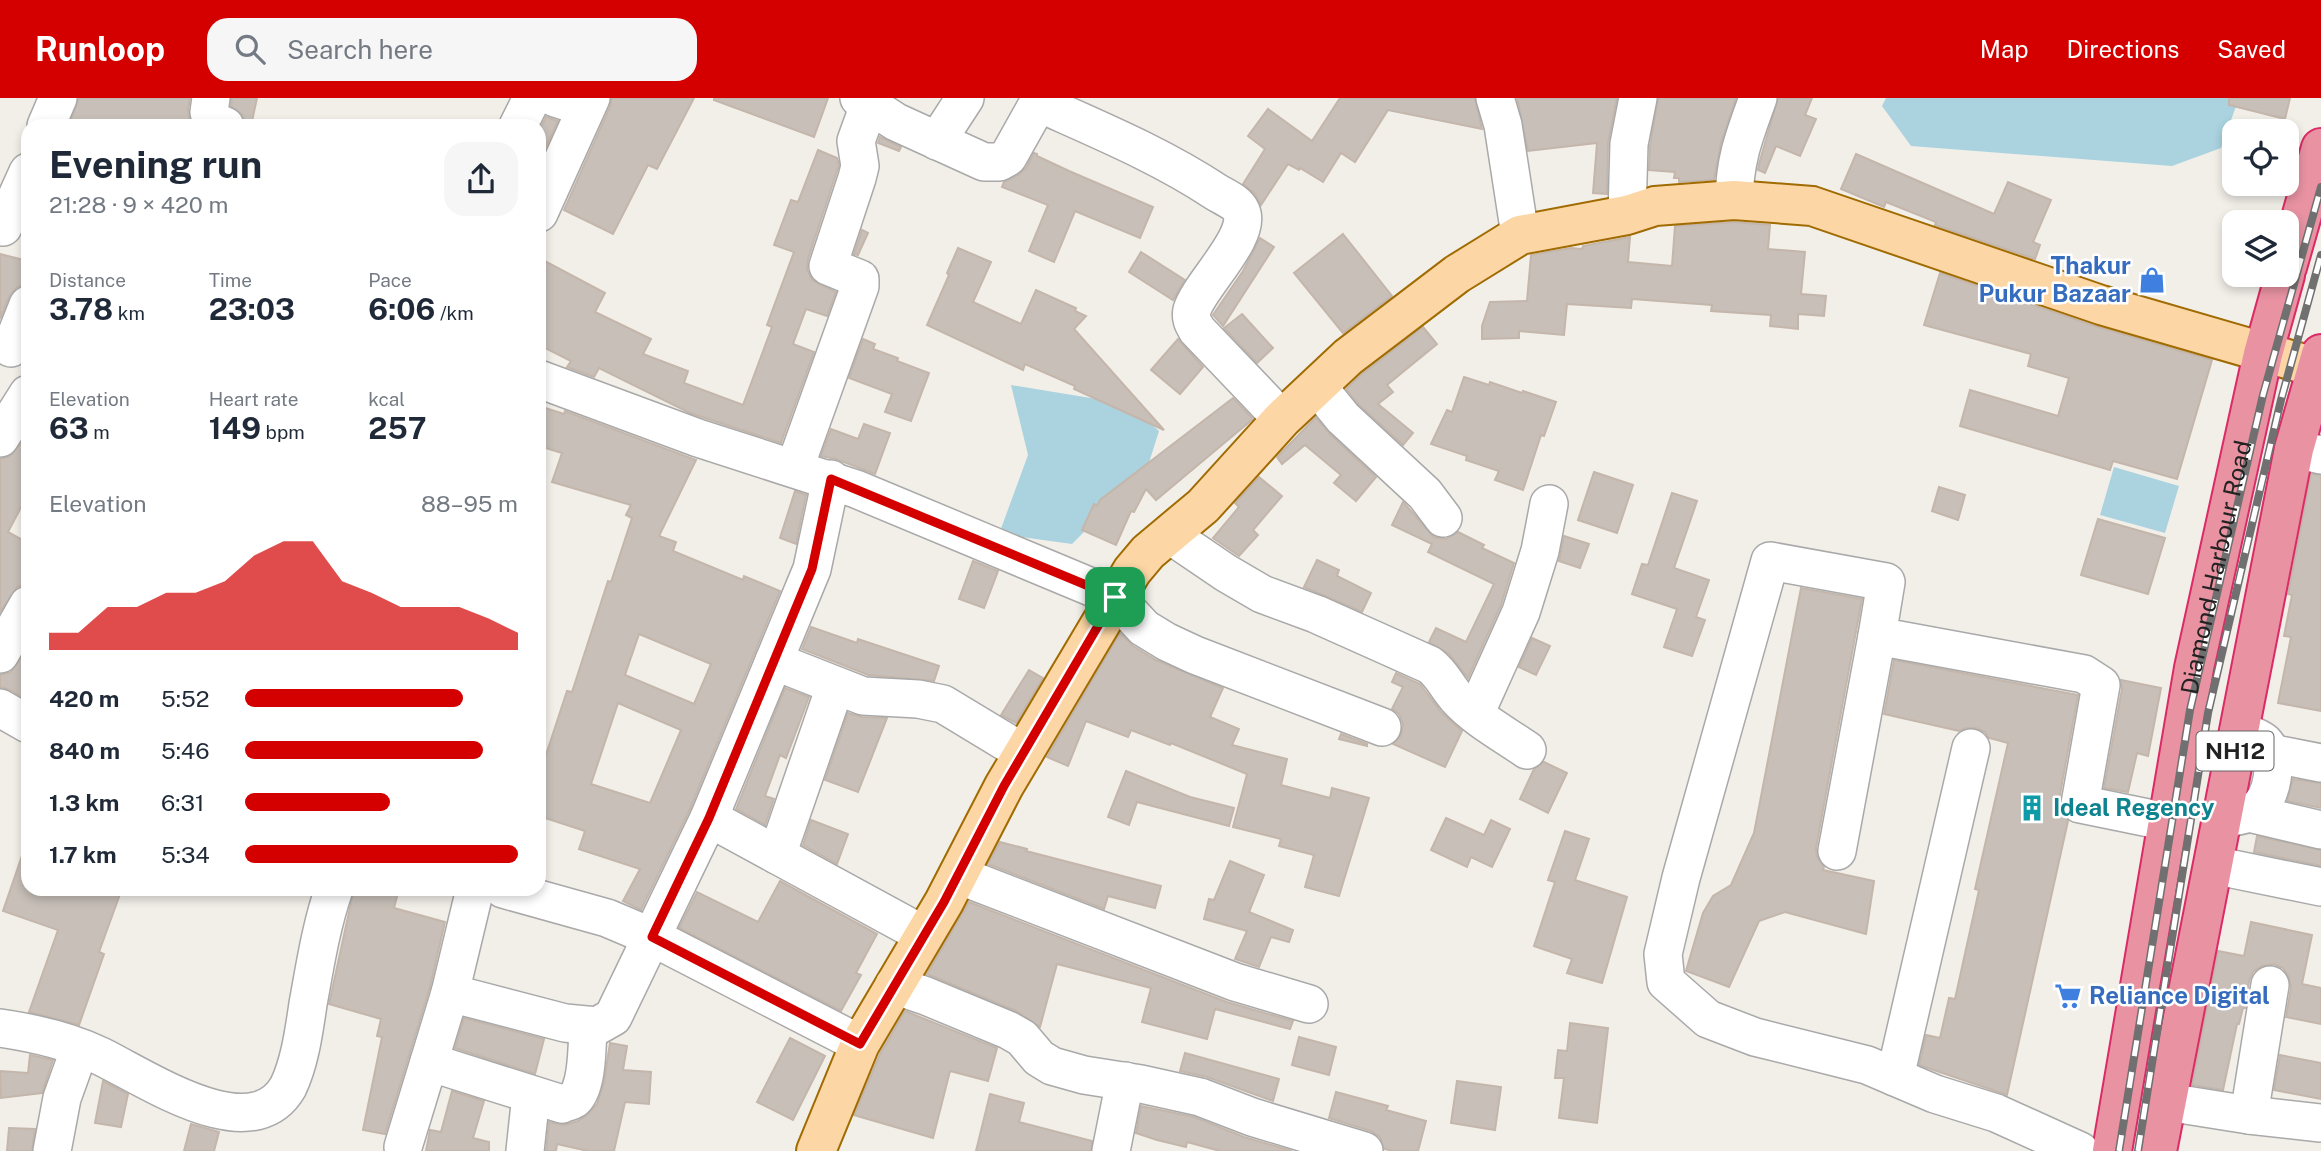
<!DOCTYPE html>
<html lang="en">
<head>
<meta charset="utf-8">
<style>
	body { margin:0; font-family:"Public Sans",sans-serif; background:#f6f6f7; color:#1f2937; height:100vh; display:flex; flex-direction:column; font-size:26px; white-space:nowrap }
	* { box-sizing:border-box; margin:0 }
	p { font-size:23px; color:#747a83 }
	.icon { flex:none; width:38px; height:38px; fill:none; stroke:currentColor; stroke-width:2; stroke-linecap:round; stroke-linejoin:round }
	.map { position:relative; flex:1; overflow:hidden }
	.drawer { position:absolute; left:21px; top:21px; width:525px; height:777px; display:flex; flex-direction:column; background:#fff; border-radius:21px; box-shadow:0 4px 10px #0003 }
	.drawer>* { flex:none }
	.fabs { position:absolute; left:2222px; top:21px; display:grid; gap:14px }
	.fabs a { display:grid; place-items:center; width:77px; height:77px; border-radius:14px; background:#fff; box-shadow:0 4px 10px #0003; font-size:35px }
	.pin { position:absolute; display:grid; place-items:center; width:60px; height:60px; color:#fff; margin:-30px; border-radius:14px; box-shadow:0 4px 10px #0006 }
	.round { display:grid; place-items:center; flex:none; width:74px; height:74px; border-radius:21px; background:#f6f6f7 }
	.summary { display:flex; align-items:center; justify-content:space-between; height:119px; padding:0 28px }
	h1 { font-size:38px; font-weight:700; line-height:52px }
	.metrics { display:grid; grid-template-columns:repeat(3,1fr); gap:10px; height:119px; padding:7px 28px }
	.metrics div { display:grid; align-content:center }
	.metrics b { font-size:30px; font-weight:700 }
	.metrics small { font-size:19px; font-weight:400 }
	.metrics p { font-size:19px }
	.chart { height:196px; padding:14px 28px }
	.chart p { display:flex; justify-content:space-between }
	.chart svg { width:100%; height:126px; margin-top:7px; fill:#d40000; opacity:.7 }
	ul { padding:0 28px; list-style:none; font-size:23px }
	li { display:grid; grid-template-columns:112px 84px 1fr; align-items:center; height:52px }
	li i { height:18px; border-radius:9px; background:#d40000 }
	header { display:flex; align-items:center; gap:42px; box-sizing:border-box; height:98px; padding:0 35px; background:#d40000; color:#fff }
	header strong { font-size:33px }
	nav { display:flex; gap:38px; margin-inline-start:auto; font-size:24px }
	.search { width:490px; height:63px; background:#f6f6f7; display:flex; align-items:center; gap:18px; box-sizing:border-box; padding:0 24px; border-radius:21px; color:#747a83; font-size:26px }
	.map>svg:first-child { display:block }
	.water { fill:#aad3df }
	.building { fill:#c7bfb8; stroke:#c4b6ab; stroke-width:2; fill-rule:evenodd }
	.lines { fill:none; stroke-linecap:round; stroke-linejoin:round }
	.minor-casing { stroke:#a9a9a9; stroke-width:40 }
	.major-casing { stroke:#a06b00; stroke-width:42 }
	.highway-casing { stroke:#dc2a67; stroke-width:42 }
	.minor { stroke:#fff; stroke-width:37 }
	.major { stroke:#fcd6a4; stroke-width:38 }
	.highway { stroke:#e892a2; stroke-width:38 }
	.rail-casing { stroke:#707070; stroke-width:8 }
	.rail { stroke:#fff; stroke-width:5; stroke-dasharray:16; stroke-linecap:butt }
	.route-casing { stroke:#fff; stroke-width:14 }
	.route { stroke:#d40000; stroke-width:9 }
	.labels { text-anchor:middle; stroke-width:5; stroke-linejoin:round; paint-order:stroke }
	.shield { fill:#fff; stroke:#646464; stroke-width:2 }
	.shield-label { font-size:23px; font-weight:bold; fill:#222 }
	.shop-label { font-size:24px; font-weight:bold; fill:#366cbe; stroke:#fff; text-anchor:end }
	.street-label { font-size:24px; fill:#222; stroke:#fff }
	.culture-label { font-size:24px; font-weight:bold; fill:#0d838f; stroke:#fff; text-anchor:start }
</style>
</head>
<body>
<header>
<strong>Runloop</strong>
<div class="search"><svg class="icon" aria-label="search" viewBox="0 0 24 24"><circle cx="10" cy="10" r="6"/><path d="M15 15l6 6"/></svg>Search here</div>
<nav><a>Map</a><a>Directions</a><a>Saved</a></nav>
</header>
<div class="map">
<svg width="2321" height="1053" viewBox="0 0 2321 1053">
	<rect width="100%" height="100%" fill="#f2efe9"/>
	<g class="water">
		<path d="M1886,0H2239L2221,50L2172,68L1911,48L1882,8Z"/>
		<path d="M1011,287L1127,306L1159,333L1147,371L1072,446L999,436L1028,357Z"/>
		<path d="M2114,369L2179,388L2165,435L2100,417Z"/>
	</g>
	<g class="building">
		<path d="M79,0H190L188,12L191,28H69Z"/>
		<path d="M232,0H257L251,28H246L242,16L231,8Z"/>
		<path d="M612,0H694L657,71L648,67L613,136L564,112L610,9Z"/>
		<path d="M714,0H828L814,39L714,2Z"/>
		<path d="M1340,0H1475L1482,31L1388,12L1355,64L1341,55L1323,84L1300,70L1299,72L1288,66L1261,107L1255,96L1243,86L1265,51L1248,38L1268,11L1312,43Z"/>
		<path d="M1517,0H1617L1608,45L1607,96L1593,95L1597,45L1528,53Z"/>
		<path d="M1658,0H1736L1721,45L1714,82L1679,84V80H1674L1675,74L1649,72L1650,48Z"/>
		<path d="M1778,0H1812L1805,17L1816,21L1800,58L1776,48L1765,75L1758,72L1759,66Z"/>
		<path d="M2229,0H2290L2285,21L2229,7Z"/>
		<path d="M546,19L558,23L539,64V33Z"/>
		<path d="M880,39L901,49L899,53L878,45Z"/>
		<path d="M818,52L837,60L839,67L808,161L807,171L812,182L836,194L827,218L806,211L793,246L814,254L781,345L690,315L599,270L594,279L567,269L571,263L539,247V160L605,195L595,214L651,241L643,256L688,273L684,285L743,307L772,229L767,227L794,154L774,147L791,102L798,104Z"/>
		<path d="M1034,55L1037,56V58L1069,73L1153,109L1140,140L1075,113L1054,164L1029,153L1048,107L1002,89L1004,84L1018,77L1026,70Z"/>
		<path d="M1856,56L1994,116L2008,84L2051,102L2033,144L2040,147L2035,161L1935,127L1936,124L1886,104L1884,109L1841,91Z"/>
		<path d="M1734,124L1770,127L1768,151L1805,154L1801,196L1826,198L1824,218L1798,216V231L1770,228L1771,217L1711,213L1712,207L1632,201L1631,210L1567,206L1564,237L1519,233V240L1482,241V228L1490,204L1527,203L1531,157L1571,150L1582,151L1583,148L1630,139L1628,164L1672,168L1675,128Z"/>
		<path d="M862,132L868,135L858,157L854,156Z"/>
		<path d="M1343,136L1392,198L1343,235L1294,175Z"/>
		<path d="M1260,140L1274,149L1223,228L1213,217L1243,173Z"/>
		<path d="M958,150L991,164L973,204L1021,226L1036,192L1076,210L1075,213L1086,218L1074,231L1164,332L1074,291L1075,288L1025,266L1023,272L927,227L949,177L947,175Z"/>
		<path d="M1141,154L1185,182L1173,202L1129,174Z"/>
		<path d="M0,156L28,163L24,186L16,190L9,199L0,221Z"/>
		<path d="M1940,175L2095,228L2212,262L2177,381L2113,363L2110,372L1960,328L1970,292L2058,318L2069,280L2028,268L2031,256L1924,227Z"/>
		<path d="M1242,216L1273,250L1257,265L1224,230Z"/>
		<path d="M1423,229L1437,246L1387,287L1393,294L1378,306L1413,335L1403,347L1358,306L1346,291L1362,276Z"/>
		<path d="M863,241L875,246L873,251L898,260L897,263L929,275L911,323L885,314L892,296L849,280Z"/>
		<path d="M1178,241L1203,269L1180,296L1151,272Z"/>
		<path d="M1464,279L1489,287L1490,284L1522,295L1523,293L1556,304L1544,338L1541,337L1523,392L1495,382L1499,373L1466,362L1467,358L1431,346L1447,312L1452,314Z"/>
		<path d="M1233,300L1253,321L1156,402L1146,391L1134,414L1131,413L1116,447L1082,432L1094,406L1097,408L1100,402Z"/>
		<path d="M539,308L564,316L565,313L696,362L659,438L676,444L673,453L743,482L744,478L780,493L690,711L641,812L623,803L640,771L579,751L585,733L539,718V678L567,593L572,594L608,483L611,484L632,420L626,417L631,407L552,384L562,355L539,348ZM639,536L711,566L694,606L625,577ZM618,605L681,632L650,705L591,686Z"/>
		<path d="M1316,319L1329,335L1376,379L1356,403L1334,385L1341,377L1305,347L1282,366L1277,359Z"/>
		<path d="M864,326L890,335L875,376L836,361L821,358L831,331L858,341Z"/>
		<path d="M24,341L28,343V396L8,434L28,445V486L17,489L0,514V361L10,358Z"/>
		<path d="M1594,374L1633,387L1617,435L1578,422Z"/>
		<path d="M2311,376L2321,377V613L2278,605L2291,539L2284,538L2292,497L2288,496Z"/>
		<path d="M1259,379L1282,398L1253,432L1258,437L1239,458L1213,440L1239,409L1235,405Z"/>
		<path d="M1939,389L1965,397L1958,422L1932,413Z"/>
		<path d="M795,393L806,397L796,446L780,440Z"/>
		<path d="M1672,395L1697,403L1674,470L1709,482L1696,519L1705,522L1692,558L1664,549L1677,511L1632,496L1642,466L1648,467Z"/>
		<path d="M1403,404L1434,439L1446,441L1458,434L1484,447L1482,450L1514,465L1501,507L1468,580L1449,556L1429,544L1436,530L1466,544L1494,486L1428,454L1432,446L1392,427Z"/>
		<path d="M2098,421L2165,440L2148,496L2081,477Z"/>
		<path d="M1564,438L1589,446L1580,470L1559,463Z"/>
		<path d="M1317,462L1339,472L1337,478L1371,495L1362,514L1304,489Z"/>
		<path d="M973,463L998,473L984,510L959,501Z"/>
		<path d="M1801,490L1862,501L1816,750L1817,759L1824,769L1823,772L1874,783L1866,836L1785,814L1759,823L1729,889L1686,873L1703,815L1713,798L1731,787L1754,735Z"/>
		<path d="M811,529L857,545L858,541L939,568L934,583L868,577L802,551Z"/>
		<path d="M1120,535L1133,548L1156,562L1223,590L1210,619L1239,631L1232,647L1287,661L1281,687L1330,700L1332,690L1369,700L1339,798L1305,789L1314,757L1279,748L1281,741L1233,729L1247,676L1171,645L1170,647L1131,632L1128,639L1086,623L1068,668L1047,659Z"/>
		<path d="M1532,540L1550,548L1536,577L1519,569Z"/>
		<path d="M28,549V602L10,592L0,589V577L11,574Z"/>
		<path d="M1894,562L2078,597L2059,702L2061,714L2068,723L2007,997L1919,967L1926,937L1940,940L1949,900L1955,901L1979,792L1975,791L2008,645L1989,640L1985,634L1976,630H1966L1959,633L1884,616Z"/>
		<path d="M1029,572L1043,580L1016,625L1001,617Z"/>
		<path d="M1396,575L1420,586L1441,614L1462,633L1445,669L1393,646L1401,637L1403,626L1399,616L1392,611L1403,589L1392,584Z"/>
		<path d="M2121,582L2161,590L2148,658L2137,655L2128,694L2104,690L2122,591Z"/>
		<path d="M785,590L809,599L786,660L780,657L765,698L774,701L765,727L736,711Z"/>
		<path d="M848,615L862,619L887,620L858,694L825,682Z"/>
		<path d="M1341,636L1367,646V648L1339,641Z"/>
		<path d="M1544,664L1567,675L1548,715L1520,701L1534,671Z"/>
		<path d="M1126,673L1190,699L1234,710L1229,728L1137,704L1129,727L1108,719Z"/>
		<path d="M2293,681L2321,685V710L2287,703Z"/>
		<path d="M1446,720L1484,737L1491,722L1510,731L1492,769L1471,759L1467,769L1431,752Z"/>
		<path d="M811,722L848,736L837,766L803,747Z"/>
		<path d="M1565,733L1589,741L1575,782L1627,799L1602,885L1567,875L1572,861L1534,848L1555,784L1548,782Z"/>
		<path d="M2257,738L2321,752V768L2254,754Z"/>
		<path d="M1000,744L1027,751L1026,753L1161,788L1155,810L1108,798L1104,811L988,766Z"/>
		<path d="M25,749L28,750V791H106L120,796L99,854L104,856L79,927L29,914L58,832L3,813Z"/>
		<path d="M1230,763L1264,777L1249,814L1293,832L1289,844L1271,839L1259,869L1235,861L1247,833L1204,821L1209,801L1214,802Z"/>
		<path d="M780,783L877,836L856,875L861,877L841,913L679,830L697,794L758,824Z"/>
		<path d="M354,791H399L394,810L445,824L430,889L385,1036L363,1032L382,939L377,938L381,921L329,906Z"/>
		<path d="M969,804L1227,904L1293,923L1290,931L1215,911L1207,941L1142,924L1151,890L1057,866L1040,929L1016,913L927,876Z"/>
		<path d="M2251,824L2312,837L2302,886L2321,890V926L2286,919L2291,890L2289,879L2283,870L2274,866L2262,868L2253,874L2249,883L2245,910H2243L2239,926H2237L2223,992L2192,987L2218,853L2244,858Z"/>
		<path d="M905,913L997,950L988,983L950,973L933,1040L854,1017L880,956Z"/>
		<path d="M464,920L544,941L535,976L455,950Z"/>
		<path d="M1570,925L1608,930L1597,1025L1559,1020L1564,980H1555L1558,952L1567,953Z"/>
		<path d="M1299,939L1336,949L1329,977L1292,967Z"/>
		<path d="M790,940L825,958L793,1022L757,1004Z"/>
		<path d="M610,945L627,948L623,972L651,974L649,1006L625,1004L614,1053H588L557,1046L556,1053H546L549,1024L564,1027L578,1023L588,1016L597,1006L604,984Z"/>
		<path d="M1185,955L1279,981L1273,1003L1207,979L1180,973Z"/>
		<path d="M30,957L53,962L42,995L1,1000L0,973L28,975Z"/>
		<path d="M2280,957L2321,965V1001L2274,992Z"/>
		<path d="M103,983L128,996L121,1029L95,1025Z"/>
		<path d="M1457,983L1501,989L1495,1032L1451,1025Z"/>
		<path d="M452,993L484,1003L473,1040L489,1044V1053H426L430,1032L441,1034Z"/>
		<path d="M1336,994L1388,1008L1386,1012L1426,1023L1418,1053H1394L1384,1051L1380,1039L1371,1033L1329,1020Z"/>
		<path d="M990,996L1024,1005L1019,1024L1092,1043L1091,1053H976Z"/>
		<path d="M1141,1008L1194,1019L1244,1039L1292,1053H1220L1187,1044L1186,1049L1157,1042L1136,1035Z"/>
		<path d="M191,1026L219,1034L214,1053H184Z"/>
		<path d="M9,1030L35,1031L32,1053H7Z"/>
	</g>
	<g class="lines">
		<g class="minor-casing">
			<g id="minor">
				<path d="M211,0L209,14L211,22L225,28"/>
				<path d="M555,0L586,10"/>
				<path d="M859,0L896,24L984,64H999L1008,59L1041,0"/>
				<path d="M1495,0L1503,27L1520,137"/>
				<path d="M1039,5C1099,32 1160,57 1216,94C1224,99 1237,104 1241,113C1253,137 1199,188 1192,212C1190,220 1193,225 1197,232L1282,321"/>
				<path d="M46,28L58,0"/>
				<path d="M518,28L532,0"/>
				<path d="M937,43L965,0"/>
				<path d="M1734,102C1735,60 1744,39 1758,0"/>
				<path d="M539,115L591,0"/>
				<path d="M1627,117L1629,46L1638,0"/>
				<path d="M3,129L28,74"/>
				<path d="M11,250L28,207"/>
				<path d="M539,281L698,340L856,391L1115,499L1144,530L1167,544L1195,557L1382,629"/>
				<path d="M1317,288L1343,320L1425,396L1443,420"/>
				<path d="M0,340L28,296"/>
				<path d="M2294,351L2321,357"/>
				<path d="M795,369L860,188V181L828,168L857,80L860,68L856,43L869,7"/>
				<path d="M1170,437L1226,475L1262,496L1316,516L1430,567C1442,576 1447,589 1457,600C1476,621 1504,636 1527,652"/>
				<path d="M0,556L28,507"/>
				<path d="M774,563L863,598L918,601L943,606L1024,655"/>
				<path d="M0,610L28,626"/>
				<path d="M1475,616L1521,514L1540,453L1549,406"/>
				<path d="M2270,655L2321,665"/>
				<path d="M2249,715L2321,732"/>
				<path d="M709,720L924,837"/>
				<path d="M2222,721C2232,719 2244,718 2254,713C2273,702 2280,660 2264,644C2257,638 2247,636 2239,632"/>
				<path d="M1837,753L1877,538"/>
				<path d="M777,757L835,589"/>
				<path d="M2213,767L2321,789"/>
				<path d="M958,777L1235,884L1309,906"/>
				<path d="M503,791L607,820L652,839L860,946"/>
				<path d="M894,887L926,898L1008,932L1022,940L1039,960L1052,968L1084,977L1141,986L1200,999L1252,1019L1364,1053"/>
				<path d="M450,895L565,925L597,928L613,919L709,720L812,471L831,381"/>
				<path d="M0,930C34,935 67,942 98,957C145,979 251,1053 288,989C300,964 304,933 308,906C315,868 321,828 334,791"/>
				<path d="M429,964L562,1006C563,1005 572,1003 573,1002C588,992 587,945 588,928"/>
				<path d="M1895,979L1971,650"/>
				<path d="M2167,1004L2249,1017L2321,1025"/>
				<path d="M2249,1017L2270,887"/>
				<path d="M403,1049L450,895L475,791"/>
				<path d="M52,1053L62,1000L80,950"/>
				<path d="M525,1053L531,997"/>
				<path d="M1111,1053L1125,983"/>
				<path d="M2080,1053L1996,1015L1935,996L1867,967L1755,939L1708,921L1666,884L1663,856L1681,780L1770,463L1886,484L1877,538L2084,576L2101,587L2080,706L2168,724"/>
			</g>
		</g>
		<g class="major-casing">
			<path id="major" d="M816,1053L860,946L944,804L1004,688L1132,473L1148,454L1203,408L1282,321L1348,259L1457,176L1520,137L1627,117L1655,108L1734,102L1812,108L2101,207L2318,270"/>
		</g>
		<g class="highway-casing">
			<g id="highway">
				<path d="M2287,169L2321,50"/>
				<path id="s1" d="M2112,1053L2194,570L2263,256L2285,177"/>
				<path d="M2157,1053L2294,351L2321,256"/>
			</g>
		</g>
		<use href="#minor" class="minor"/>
		<use href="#major" class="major"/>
		<use href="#highway" class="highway"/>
		<g class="rail-casing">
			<g id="rail">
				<path d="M2119,1053L2190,612L2263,297L2321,89"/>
				<path d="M2138,1053L2208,615L2281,302L2321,157"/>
			</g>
		</g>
		<use href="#rail" class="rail"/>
	</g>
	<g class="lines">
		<g class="route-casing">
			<path id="route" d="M831,381L1115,499L1004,688L944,804L860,946L652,839L709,720L812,471Z"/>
		</g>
		<use href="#route" class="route"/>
	</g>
	<defs>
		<g id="shop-bare" transform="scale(2.1)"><path d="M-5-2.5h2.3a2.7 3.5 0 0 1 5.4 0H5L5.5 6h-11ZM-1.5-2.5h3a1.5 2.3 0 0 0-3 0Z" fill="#3f7fe0" stroke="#fff" stroke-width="2.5" paint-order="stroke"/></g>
		<g id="building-bare" transform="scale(2.1)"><path d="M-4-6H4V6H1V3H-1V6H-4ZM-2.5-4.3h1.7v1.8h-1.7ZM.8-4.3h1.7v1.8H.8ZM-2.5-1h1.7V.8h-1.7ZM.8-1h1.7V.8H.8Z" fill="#0f9aa8" stroke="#fff" stroke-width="2.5" paint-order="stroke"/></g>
		<g id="supermarket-bare" transform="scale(2.1)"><path d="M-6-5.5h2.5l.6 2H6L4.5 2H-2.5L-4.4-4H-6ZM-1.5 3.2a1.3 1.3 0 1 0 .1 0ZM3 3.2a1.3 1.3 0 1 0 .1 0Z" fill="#3f7fe0" stroke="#fff" stroke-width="2.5" paint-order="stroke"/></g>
	</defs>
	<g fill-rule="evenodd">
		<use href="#shop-bare" x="2152" y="182"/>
		<use href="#building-bare" x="2032" y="710"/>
		<use href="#supermarket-bare" x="2068" y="898"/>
	</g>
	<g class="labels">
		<rect class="shield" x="2196.5" y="633.5" width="77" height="39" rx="5"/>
		<g class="shield-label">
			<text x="2235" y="661">NH12</text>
		</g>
		<g class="shop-label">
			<text x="2131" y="176">Thakur<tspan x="2131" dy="28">Pukur Bazaar</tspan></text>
			<text x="2089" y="906" text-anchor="start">Reliance Digital</text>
		</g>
		<g class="street-label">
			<text dy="8" stroke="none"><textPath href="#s1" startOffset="593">Diamond Harbour Road</textPath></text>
		</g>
		<g class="culture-label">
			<text x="2053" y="718">Ideal Regency</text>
		</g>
	</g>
</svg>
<div class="fabs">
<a><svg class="icon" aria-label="locate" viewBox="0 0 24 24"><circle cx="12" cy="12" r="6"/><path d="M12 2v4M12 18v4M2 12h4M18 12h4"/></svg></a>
<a><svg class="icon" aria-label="layers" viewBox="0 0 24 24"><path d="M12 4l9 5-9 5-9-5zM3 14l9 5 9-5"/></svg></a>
</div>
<div class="pin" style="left:1115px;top:499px;background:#1e9e55"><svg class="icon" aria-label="arrive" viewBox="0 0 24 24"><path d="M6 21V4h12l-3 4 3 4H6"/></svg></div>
<section class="drawer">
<div class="summary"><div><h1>Evening run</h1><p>21:28 · 9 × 420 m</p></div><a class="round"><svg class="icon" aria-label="share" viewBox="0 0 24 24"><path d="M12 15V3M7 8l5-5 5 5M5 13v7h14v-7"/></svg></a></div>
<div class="metrics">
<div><p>Distance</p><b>3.78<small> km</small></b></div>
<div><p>Time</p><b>23:03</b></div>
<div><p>Pace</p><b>6:06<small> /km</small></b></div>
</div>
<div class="metrics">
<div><p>Elevation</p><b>63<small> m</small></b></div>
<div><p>Heart rate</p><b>149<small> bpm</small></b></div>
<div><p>kcal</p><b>257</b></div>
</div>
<div class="chart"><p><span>Elevation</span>88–95 m</p>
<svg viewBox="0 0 160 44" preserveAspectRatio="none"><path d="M0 44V38L10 38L20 29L30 29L40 24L50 24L60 20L70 11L80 6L90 6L100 20L110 24L120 29L130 29L140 29L150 33L160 38V44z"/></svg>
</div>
<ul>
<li><b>420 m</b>5:52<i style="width:80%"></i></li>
<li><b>840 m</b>5:46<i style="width:87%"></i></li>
<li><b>1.3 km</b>6:31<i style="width:53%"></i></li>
<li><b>1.7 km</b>5:34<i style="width:100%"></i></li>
</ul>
</section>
</div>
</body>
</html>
